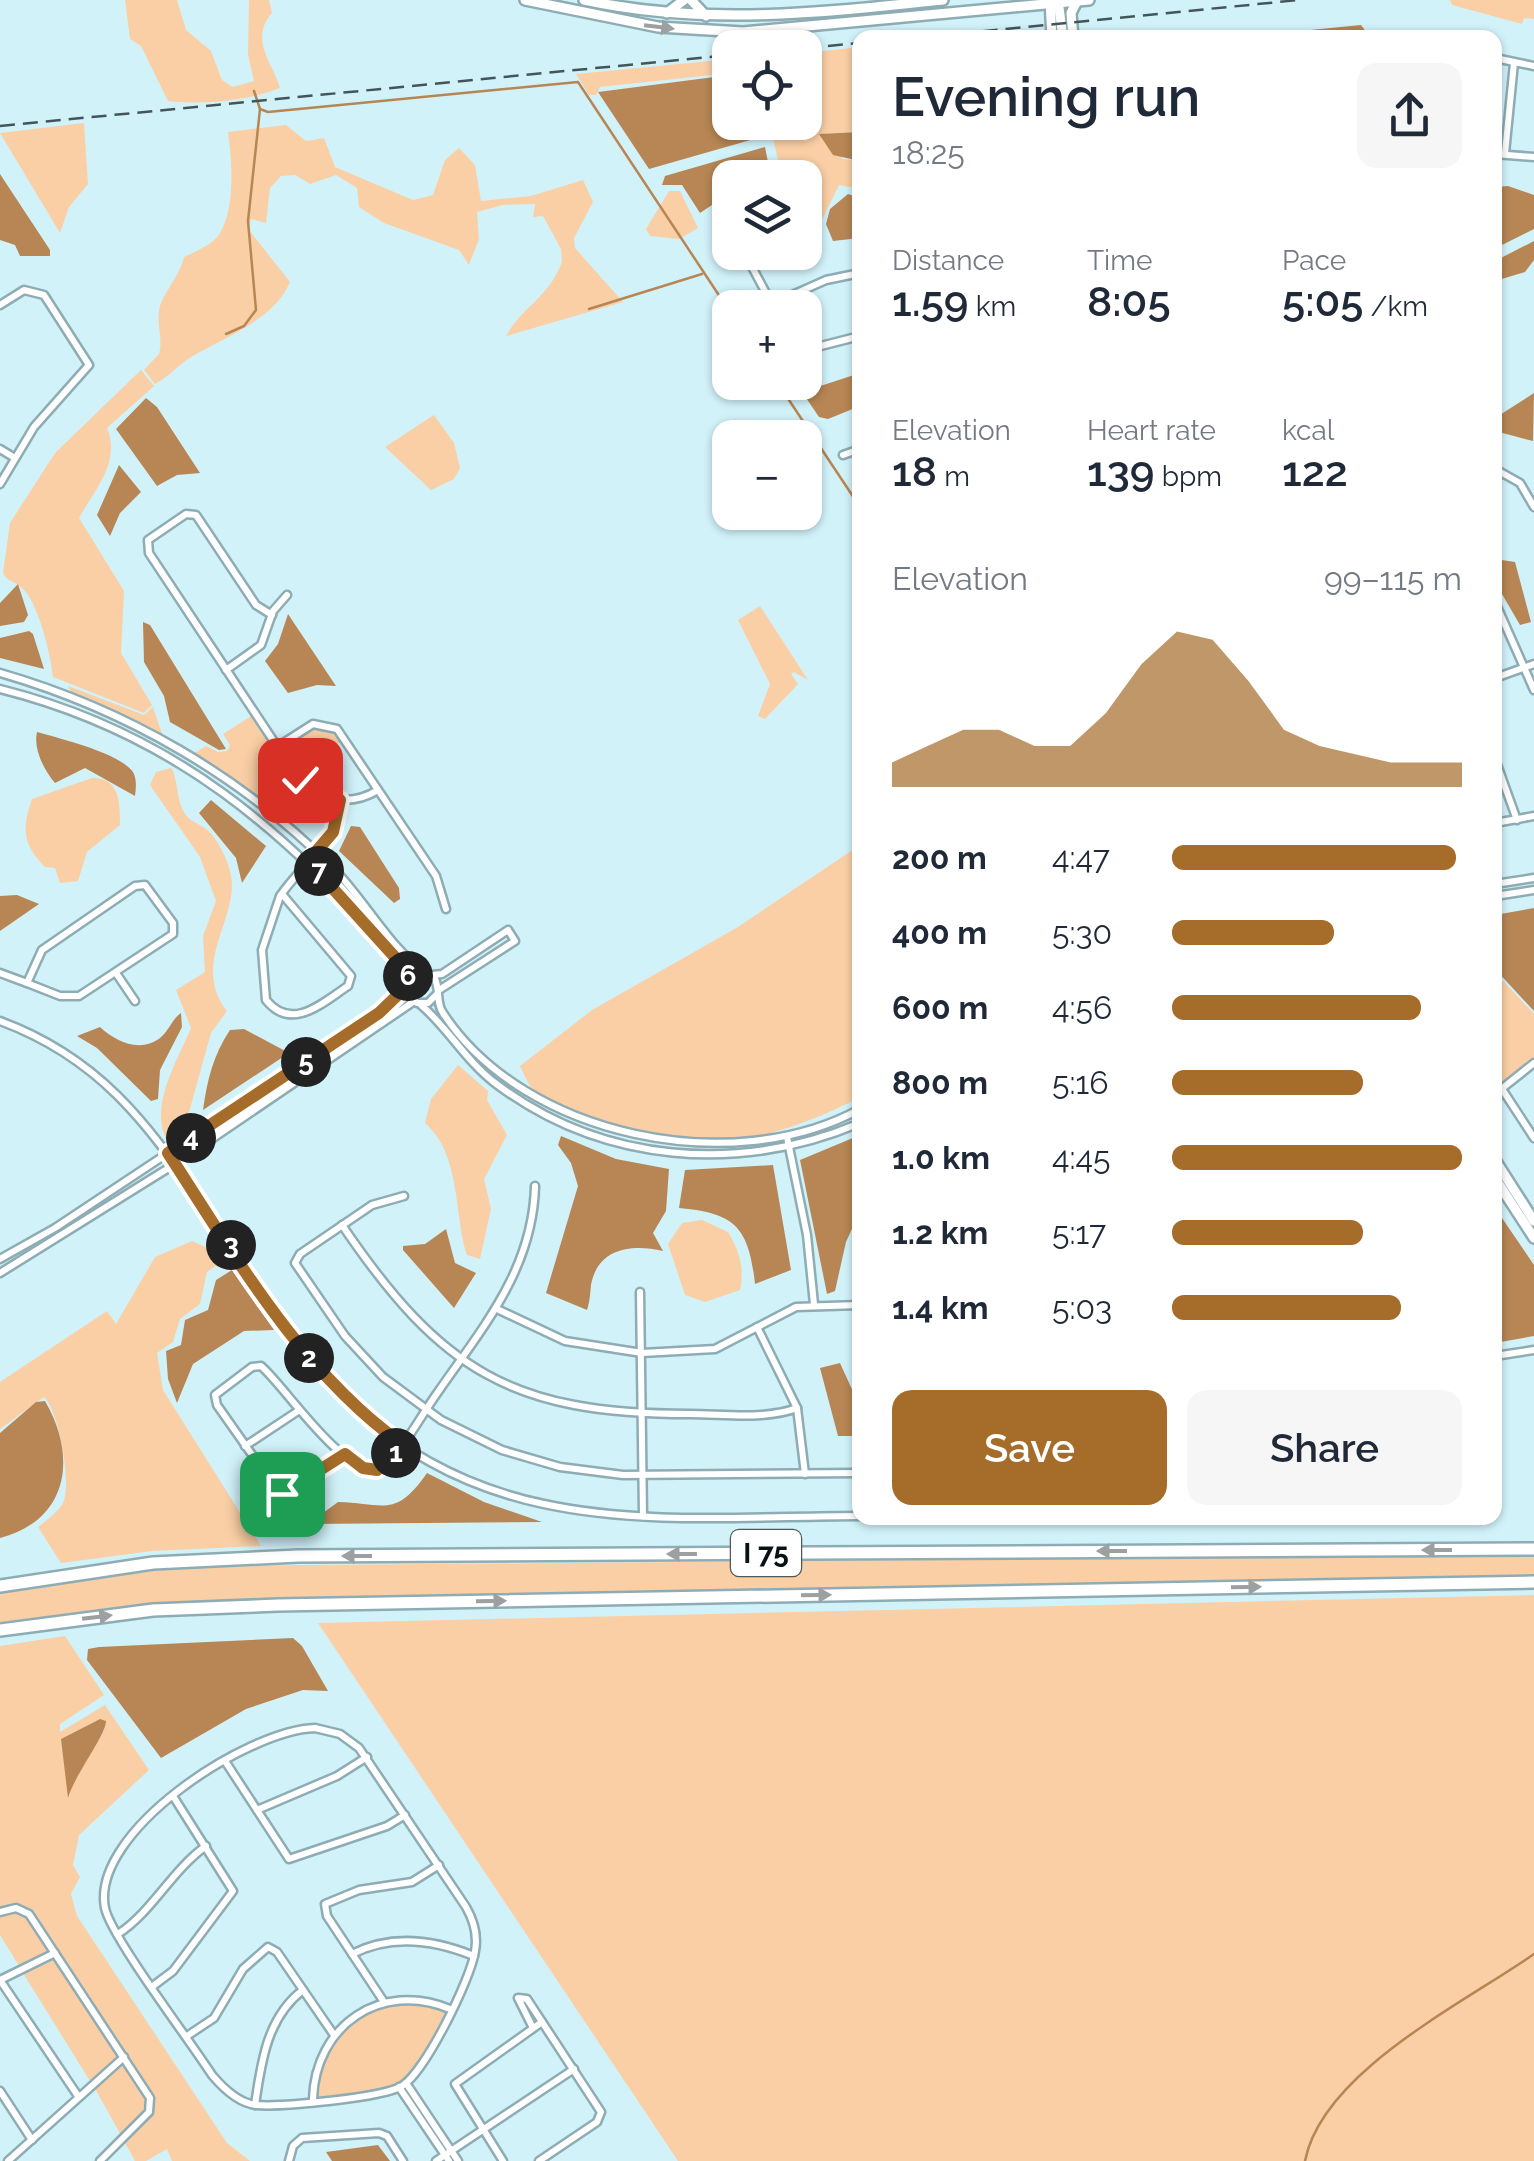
<!DOCTYPE html>
<html lang="en">
<head>
<meta charset="utf-8">
<style>
	body { margin:0; font-family:Raleway,sans-serif; background:#f6f6f7; color:#1f2937; height:100vh; display:flex; flex-direction:column; font-size:38px; white-space:nowrap }
	* { box-sizing:border-box; margin:0 }
	p { font-size:32px; color:#747a83 }
	.icon { flex:none; width:55px; height:55px; fill:none; stroke:currentColor; stroke-width:2; stroke-linecap:round; stroke-linejoin:round }
	.map { position:relative; flex:1; overflow:hidden }
	.panel { position:absolute; left:852px; top:30px; width:650px; height:1495px; display:flex; flex-direction:column; background:#fff; border-radius:20px; box-shadow:0 2px 8px #0004 }
	.panel>* { flex:none }
	.buttons { position:absolute; left:712px; top:30px; display:grid; gap:20px }
	.buttons a { display:grid; place-items:center; width:110px; height:110px; border-radius:20px; background:#fff; box-shadow:0 2px 8px #0004; font-size:50px }
	.pin { position:absolute; display:grid; place-items:center; width:85px; height:85px; color:#fff; margin:-42px; border-radius:20px; box-shadow:0 5px 15px #0006 }
	.km { position:absolute; width:50px; height:50px; margin:-25px; border-radius:50%; background:#222; color:#fff; font-size:28px; line-height:50px; text-align:center }
	.round { display:grid; place-items:center; flex:none; width:105px; height:105px; border-radius:20px; background:#f6f6f7 }
	.summary { display:flex; align-items:center; justify-content:space-between; height:170px; padding:0 40px }
	h1 { font-size:55px; font-weight:600; line-height:75px }
	.metrics { display:grid; grid-template-columns:repeat(3,1fr); gap:15px; height:170px; padding:10px 40px }
	.metrics div { display:grid; align-content:center }
	.metrics b { font-size:42px; font-weight:600 }
	.metrics small { font-size:28px; font-weight:400 }
	.metrics p { font-size:28px }
	.chart { height:280px; padding:20px 40px }
	.chart p { display:flex; justify-content:space-between }
	.chart svg { width:100%; height:180px; margin-top:10px; fill:#a56c2a; opacity:.7 }
	.button { display:flex; gap:20px; margin-top:auto; padding:20px 40px }
	.button a { flex:1; height:115px; border-radius:20px; background:#a56c2a; color:#fff; font-size:40px; font-weight:600; line-height:115px; text-align:center }
	.button a+a { background:#f6f6f7; color:#1f2937 }
	ul { padding:0 40px; list-style:none; font-size:32px }
	li { display:grid; grid-template-columns:160px 120px 1fr; align-items:center; height:75px }
	li i { height:25px; border-radius:12px; background:#a56c2a }
	.map>svg:first-child { display:block }
	.green { fill:#facfa5; fill-rule:evenodd }
	.water { fill:#b78654 }
	.lines { fill:none; stroke-linecap:round; stroke-linejoin:round }
	.stream { stroke:#b78654; stroke-width:2.5 }
	.minor-casing { stroke:#8eacb4; stroke-width:11 }
	.major-casing { stroke:#8eacb4; stroke-width:14 }
	.highway-casing { stroke:#8eacb4; stroke-width:16 }
	.minor { stroke:#fff; stroke-width:6 }
	.major { stroke:#fff; stroke-width:9 }
	.highway { stroke:#fff; stroke-width:11 }
	.rail { stroke:#44555a; stroke-width:2.5; stroke-dasharray:15 8; stroke-linecap:butt }
	.oneway { fill:#9ca0a1 }
	.route-casing { stroke:#fff; stroke-width:20 }
	.route { stroke:#a56c2a; stroke-width:12 }
	.labels { text-anchor:middle; stroke-width:8; stroke-linejoin:round; paint-order:stroke }
	.shield { fill:#fff; stroke:#51595b; stroke-width:2.5 }
	.shield-label { font-size:28px; font-weight:bold; fill:#071215 }
</style>
</head>
<body>
<div class="map">
<svg width="1534" height="2161" viewBox="0 0 1534 2161">
	<rect width="100%" height="100%" fill="#d2f2fa"/>
	<g class="green">
		<path d="M125,0H177L186,30L211,51L222,80L233,87L254,81L248,55L249,0H269L272,13C248,40 275,66 280,88C247,101 204,105 168,101L141,46L130,39Z"/>
		<path d="M1450,0H1534V19L1524,18L1522,24L1452,5Z"/>
		<path d="M860,47V132L820,134L843,159L860,161V189L839,185L814,236L805,229V178L782,177L771,130L757,123H778L787,128L790,123L805,122V53Z"/>
		<path d="M730,59V73L600,87L596,95H589L576,74Z"/>
		<path d="M84,123L88,184L69,207L60,233L0,133Z"/>
		<path d="M286,125L306,141L324,138L335,167L413,200L433,195L445,160L459,148L475,165L481,201L531,196L583,180L593,202L574,238L575,248L623,302L506,336C524,304 547,300 562,262L561,249L543,216L533,217L535,204L503,205L477,212L479,239L469,265L459,250L384,223L359,207L357,188L336,175L310,184L295,175L281,176L270,188L266,223L251,219L249,230L290,282C274,320 225,337 191,357C179,364 169,377 155,384L144,370L159,354C163,340 157,326 159,311C161,295 179,278 184,257C195,252 211,245 218,236C236,211 232,161 228,132Z"/>
		<path d="M669,191H680L698,228L679,239L650,236L646,229Z"/>
		<path d="M141,370L154,386L107,428C121,462 95,489 79,518L124,591L121,653L152,705L144,713L53,677C51,656 38,600 21,587C13,580 9,583 3,573L10,523L55,453Z"/>
		<path d="M434,415L454,443L460,468L454,479L431,490L385,447Z"/>
		<path d="M760,606L808,680L794,672L791,674L798,684L765,719L758,716L770,684L738,620Z"/>
		<path d="M68,686L144,715L153,707L163,737L73,696Z"/>
		<path d="M253,715L292,775L258,799L193,754L206,746L218,752L227,751L230,745L223,734Z"/>
		<path d="M317,726L332,729L343,740L297,772L281,747Z"/>
		<path d="M171,768C178,777 176,802 186,815C190,821 201,825 206,829C217,837 228,860 231,875C239,919 190,964 227,1011L211,1033L188,1116L200,1129L172,1148C144,1113 177,1062 191,1028L176,990L205,972L203,936L216,901L200,857L150,785L156,772Z"/>
		<path d="M92,778C120,778 120,802 120,825L87,852L78,881L60,883L55,868L45,867C22,844 22,827 32,799Z"/>
		<path d="M860,845V1097C813,1122 758,1141 705,1144C661,1146 569,1122 536,1093C529,1087 524,1074 520,1066L592,1010L738,927Z"/>
		<path d="M1495,972L1534,1014V1060L1495,1091Z"/>
		<path d="M458,1065L488,1091L487,1100L507,1135L484,1179L491,1209L480,1259L467,1255C454,1215 461,1154 425,1123L431,1099Z"/>
		<path d="M702,1220L728,1232C739,1250 745,1269 740,1290L705,1302L685,1295L668,1244L682,1223Z"/>
		<path d="M192,1241L210,1249L220,1263L207,1272L200,1304L180,1319L173,1342L157,1353L163,1390L261,1546L152,1551L61,1563L38,1527C46,1521 56,1513 62,1505C73,1487 59,1411 44,1397L0,1429V1382L107,1311L116,1324L155,1257Z"/>
		<path d="M1534,1555V1576L264,1599L150,1604L0,1624V1592L188,1566Z"/>
		<path d="M1534,1595V2161H678L318,1623Z"/>
		<path d="M65,1636L104,1695L60,1724V1732L105,1705L149,1770L79,1835L73,1865L80,1877L71,1894L77,1916L227,2143L250,2161H172L167,2149L146,2161H135L124,2141L151,2113L149,2090L31,1912L15,1905L0,1910V1646ZM100,1719V1738L80,1767L61,1739Z"/>
		<path d="M16,1910L27,1915L51,1952L21,1969L0,1935V1915Z"/>
		<path d="M54,1956L121,2057L90,2081L23,1973Z"/>
		<path d="M388,2003H428L447,2010C407,2090 406,2091 316,2097C322,2049 343,2021 388,2003Z"/>
		<path d="M123,2061C148,2100 156,2101 122,2137L93,2085Z"/>
	</g>
	<g class="water">
		<path d="M1361,25L1370,37H1238Z"/>
		<path d="M730,75V122L754,123V139L649,169L598,92Z"/>
		<path d="M860,132V161L833,155L819,134Z"/>
		<path d="M765,147L771,177L730,178V193L700,213L682,185H662L665,176Z"/>
		<path d="M0,174L50,250V256H20L15,245L0,240Z"/>
		<path d="M1508,186L1534,195V229L1496,248L1495,187Z"/>
		<path d="M848,194L860,198V238L833,241L826,224L830,209Z"/>
		<path d="M1534,241V260L1525,272L1495,281V261Z"/>
		<path d="M860,373V406L828,419L819,417L802,392Z"/>
		<path d="M1534,393L1533,441L1495,431V418Z"/>
		<path d="M146,398L157,407L200,473L177,475L157,486L116,429Z"/>
		<path d="M119,465L141,492L120,513L110,536L97,515Z"/>
		<path d="M1495,559L1515,562L1531,622L1520,625L1495,582Z"/>
		<path d="M18,584L28,615L24,622L0,626V603Z"/>
		<path d="M288,614L336,686L317,685L288,693L265,661L278,644Z"/>
		<path d="M143,622L150,625L226,749L219,750L170,722L164,696L144,662Z"/>
		<path d="M29,631L33,634L44,669L0,658V638Z"/>
		<path d="M37,732C58,738 120,753 133,772C137,779 136,788 135,796L85,768L55,783C44,770 33,749 37,732Z"/>
		<path d="M211,800L266,846L242,883L236,858L199,813Z"/>
		<path d="M351,826L360,827L399,888L400,899L394,903L339,851Z"/>
		<path d="M17,895L39,904L0,931V896Z"/>
		<path d="M1534,908V1011L1495,969V915Z"/>
		<path d="M181,1013L182,1027L160,1070L158,1099L151,1101L97,1048L77,1036L100,1027C116,1042 140,1053 160,1038C169,1031 172,1019 181,1013Z"/>
		<path d="M244,1029L289,1053L203,1110C207,1081 213,1055 230,1030Z"/>
		<path d="M860,1135V1211L846,1242L835,1291L827,1294L800,1160Z"/>
		<path d="M561,1136L616,1159L669,1169L666,1211L653,1233L663,1251C633,1244 598,1247 591,1285C590,1294 590,1301 587,1310L546,1293L578,1186L571,1163L558,1145Z"/>
		<path d="M773,1165L791,1270L755,1284C749,1226 734,1213 679,1208L685,1170Z"/>
		<path d="M1500,1215L1534,1265V1336L1495,1343V1278L1502,1255Z"/>
		<path d="M446,1229L455,1263L476,1273L454,1308L403,1250V1246L425,1244Z"/>
		<path d="M232,1270L274,1330L244,1331L193,1364L177,1403L168,1379L166,1351L181,1345L185,1320L208,1310L216,1280Z"/>
		<path d="M840,1363L860,1407L859,1436H838L820,1368Z"/>
		<path d="M45,1401C78,1458 68,1520 0,1538V1433L36,1402Z"/>
		<path d="M427,1473L484,1502L542,1522L308,1524L338,1502C384,1503 395,1519 427,1473Z"/>
		<path d="M293,1638L302,1646L328,1691L303,1690L246,1709L161,1758L87,1660L88,1649L99,1647Z"/>
		<path d="M100,1719L106,1721C106,1735 74,1776 68,1798L61,1739Z"/>
		<path d="M378,2145L390,2161H332L326,2152Z"/>
	</g>
	<g class="lines">
		<g class="stream">
			<path d="M254,91L260,109L268,112L578,82L730,312"/>
			<path d="M589,309L702,274"/>
			<path d="M226,334L244,326L256,310L248,221L260,109"/>
			<path d="M777,382L860,507"/>
			<path d="M1305,2161C1322,2072 1464,2003 1534,1954"/>
		</g>
		<g class="minor-casing">
			<g id="minor">
				<path d="M1495,58L1534,66"/>
				<path d="M1505,153L1514,63"/>
				<path d="M1495,154L1534,157"/>
				<path d="M744,252L774,308"/>
				<path d="M0,305L24,290L44,295L89,365L34,427L0,484"/>
				<path d="M763,308L826,280L860,273"/>
				<path d="M805,350L860,336"/>
				<path d="M0,449L15,458"/>
				<path d="M843,455L860,449"/>
				<path d="M1495,469L1520,483L1534,507"/>
				<path d="M1495,602L1534,690"/>
				<path d="M272,615L256,605L196,515L186,514L148,540L149,553L300,781C323,802 352,806 378,790"/>
				<path d="M226,670L261,645L273,611L287,595"/>
				<path d="M0,673C125,709 242,776 334,869C363,898 392,951 425,972"/>
				<path d="M1495,678L1534,664"/>
				<path d="M0,689C176,733 287,832 403,965L408,980"/>
				<path d="M277,747L313,724L337,729L436,876L446,909"/>
				<path d="M1495,759L1517,820"/>
				<path d="M1495,823L1534,816"/>
				<path d="M1495,884L1534,878"/>
				<path d="M145,885L173,923V934L79,996H60L27,983L42,950L135,886Z"/>
				<path d="M282,894L351,976L348,986C322,1003 292,1032 266,1000L262,950L280,896C303,863 335,843 340,800"/>
				<path d="M1495,896L1534,890"/>
				<path d="M0,973L27,983"/>
				<path d="M116,973L135,1001"/>
				<path d="M432,975L442,974L508,930L515,941L439,990"/>
				<path d="M437,994L428,1003H417L408,993V981L420,972L434,977C441,989 435,1002 443,1013C524,1137 733,1179 860,1109"/>
				<path d="M421,1005C448,1028 466,1061 495,1083C602,1164 739,1174 860,1123"/>
				<path d="M0,1021C98,1057 147,1122 203,1205C242,1262 279,1326 325,1377C476,1544 658,1517 860,1516"/>
				<path d="M1502,1089L1534,1138"/>
				<path d="M1495,1094L1534,1063"/>
				<path d="M787,1137L807,1235L814,1304"/>
				<path d="M404,1196L372,1205L300,1254L295,1263L345,1336L383,1377L441,1420L502,1450L560,1467L623,1475L860,1473"/>
				<path d="M342,1225C441,1371 512,1414 690,1414C724,1414 765,1420 797,1408"/>
				<path d="M0,1259L55,1228L379,1013L406,986"/>
				<path d="M0,1273L175,1164L413,1002"/>
				<path d="M640,1292L643,1516"/>
				<path d="M497,1309L565,1341L642,1353L715,1349L796,1307L860,1305"/>
				<path d="M757,1327L797,1408L805,1474"/>
				<path d="M1495,1356L1534,1350"/>
				<path d="M245,1446L298,1411"/>
				<path d="M345,1454L288,1492L279,1493L217,1405L215,1395L252,1367L261,1366C287,1388 345,1481 383,1468C405,1447 420,1417 438,1392C483,1327 533,1269 535,1186"/>
				<path d="M315,1728L340,1734L359,1748L466,1907C474,1921 478,1935 475,1951C471,1979 425,2072 402,2086C382,2098 281,2107 256,2105C238,2103 223,2088 212,2075C191,2042 111,1937 105,1908C90,1832 247,1730 315,1728Z"/>
				<path d="M225,1761L289,1859L387,1826L405,1815"/>
				<path d="M257,1810L337,1776L367,1757"/>
				<path d="M0,1912L16,1908L29,1914L150,2098L149,2112L100,2161"/>
				<path d="M118,1934C153,1911 171,1871 206,1846"/>
				<path d="M55,1953L0,1980L78,2096"/>
				<path d="M352,1954C391,1934 435,1940 474,1956"/>
				<path d="M153,1986L173,1971L233,1891L173,1796"/>
				<path d="M384,2002L327,1916L325,1904L359,1890L412,1882L439,1865"/>
				<path d="M533,2028L518,1998L527,1999L601,2112L597,2122L539,2161"/>
				<path d="M187,2036L214,2018L243,1969L268,1947L277,1952L334,2035"/>
				<path d="M406,2083L458,2161"/>
				<path d="M399,2087L449,2161"/>
				<path d="M0,2091L32,2140"/>
				<path d="M313,2099C315,2026 381,1980 450,2009"/>
				<path d="M255,2105C261,2063 267,2017 303,1990"/>
				<path d="M8,2161L124,2057"/>
				<path d="M289,2161L293,2146L302,2138L379,2133L387,2136L403,2161"/>
				<path d="M436,2161L574,2069"/>
				<path d="M503,2161L455,2084L542,2022"/>
			</g>
		</g>
		<g class="major-casing">
			<g id="major">
				<path d="M525,0L658,27L743,32L1089,0"/>
				<path d="M584,0C705,26 821,13 943,0"/>
				<path d="M691,0L706,16"/>
				<path d="M1050,0L1052,38"/>
				<path d="M1058,0L1063,38"/>
				<path d="M667,13L684,0"/>
				<path d="M1073,38L1071,13L1077,1"/>
				<path d="M1495,1160L1534,1221"/>
				<path d="M1495,1178L1534,1238"/>
			</g>
		</g>
		<g class="highway-casing">
			<g id="highway">
				<path d="M0,1586L153,1563L298,1556L1534,1549"/>
				<path d="M0,1630L153,1610L278,1605L1534,1582"/>
			</g>
		</g>
		<use href="#minor" class="minor"/>
		<use href="#major" class="major"/>
		<use href="#highway" class="highway"/>
		<g class="rail">
			<path d="M914,38L1299,0"/>
			<path d="M805,48L860,43"/>
			<path d="M0,126L730,55"/>
		</g>
	</g>
	<defs><path id="oneway-solid" d="M-6-.8H1V-3.2L6.5 0L1 3.2V.8H-6Z" transform="scale(2.5)"/></defs>
	<g class="oneway">
		<use href="#oneway-solid" transform="translate(659 27) rotate(7)"/>
		<use href="#oneway-solid" transform="translate(1437 1550) rotate(180)"/>
		<use href="#oneway-solid" transform="translate(1112 1551) rotate(180)"/>
		<use href="#oneway-solid" transform="translate(682 1554) rotate(180)"/>
		<use href="#oneway-solid" transform="translate(357 1556) rotate(180)"/>
		<use href="#oneway-solid" transform="translate(1246 1587) rotate(-1)"/>
		<use href="#oneway-solid" transform="translate(816 1595) rotate(-1)"/>
		<use href="#oneway-solid" transform="translate(491 1601) rotate(-1)"/>
		<use href="#oneway-solid" transform="translate(97 1617) rotate(-7)"/>
	</g>
	<g class="lines">
		<g class="route-casing">
			<path id="route" d="M282,1494L345,1454L363,1468L377,1470L402,1444C301,1372 235,1256 168,1153L379,1013L407,986L402,965L308,861L333,832L340,800L317,793L300,780"/>
		</g>
		<use href="#route" class="route"/>
	</g>
	<g class="labels">
		<rect class="shield" x="731" y="1530" width="70" height="46" rx="8"/>
		<g class="shield-label">
			<text x="766" y="1563">I 75</text>
		</g>
	</g>
</svg>
<div class="buttons">
<a><svg class="icon" aria-label="locate" viewBox="0 0 24 24"><circle cx="12" cy="12" r="6"/><path d="M12 2v4M12 18v4M2 12h4M18 12h4"/></svg></a>
<a><svg class="icon" aria-label="layers" viewBox="0 0 24 24"><path d="M12 4l9 5-9 5-9-5zM3 14l9 5 9-5"/></svg></a>
<a>+</a>
<a>−</a>
</div>
<div class="pin" style="left:282px;top:1494px;background:#1e9e55"><svg class="icon" aria-label="arrive" viewBox="0 0 24 24"><path d="M6 21V4h12l-3 4 3 4H6"/></svg></div>
<div class="pin" style="left:300px;top:780px;background:#d93025"><svg class="icon" aria-label="check" viewBox="0 0 24 24"><path d="M5 12l5 5 9-10"/></svg></div>
<b class="km" style="left:396px;top:1453px">1</b>
<b class="km" style="left:309px;top:1358px">2</b>
<b class="km" style="left:231px;top:1245px">3</b>
<b class="km" style="left:191px;top:1138px">4</b>
<b class="km" style="left:306px;top:1062px">5</b>
<b class="km" style="left:408px;top:976px">6</b>
<b class="km" style="left:319px;top:871px">7</b>
<section class="panel">
<div class="summary"><div><h1>Evening run</h1><p>18:25</p></div><a class="round"><svg class="icon" aria-label="share" viewBox="0 0 24 24"><path d="M12 15V3M7 8l5-5 5 5M5 13v7h14v-7"/></svg></a></div>
<div class="metrics">
<div><p>Distance</p><b>1.59<small> km</small></b></div>
<div><p>Time</p><b>8:05</b></div>
<div><p>Pace</p><b>5:05<small> /km</small></b></div>
</div>
<div class="metrics">
<div><p>Elevation</p><b>18<small> m</small></b></div>
<div><p>Heart rate</p><b>139<small> bpm</small></b></div>
<div><p>kcal</p><b>122</b></div>
</div>
<div class="chart"><p><span>Elevation</span>99–115 m</p>
<svg viewBox="0 0 160 44" preserveAspectRatio="none"><path d="M0 44V38L10 34L20 30L30 30L40 34L50 34L60 26L70 14L80 6L90 8L100 18L110 30L120 34L130 36L140 38L150 38L160 38V44z"/></svg>
</div>
<ul>
<li><b>200 m</b>4:47<i style="width:98%"></i></li>
<li><b>400 m</b>5:30<i style="width:56%"></i></li>
<li><b>600 m</b>4:56<i style="width:86%"></i></li>
<li><b>800 m</b>5:16<i style="width:66%"></i></li>
<li><b>1.0 km</b>4:45<i style="width:100%"></i></li>
<li><b>1.2 km</b>5:17<i style="width:66%"></i></li>
<li><b>1.4 km</b>5:03<i style="width:79%"></i></li>
</ul>
<div class="button"><a>Save</a><a>Share</a></div>
</section>
</div>
</body>
</html>
